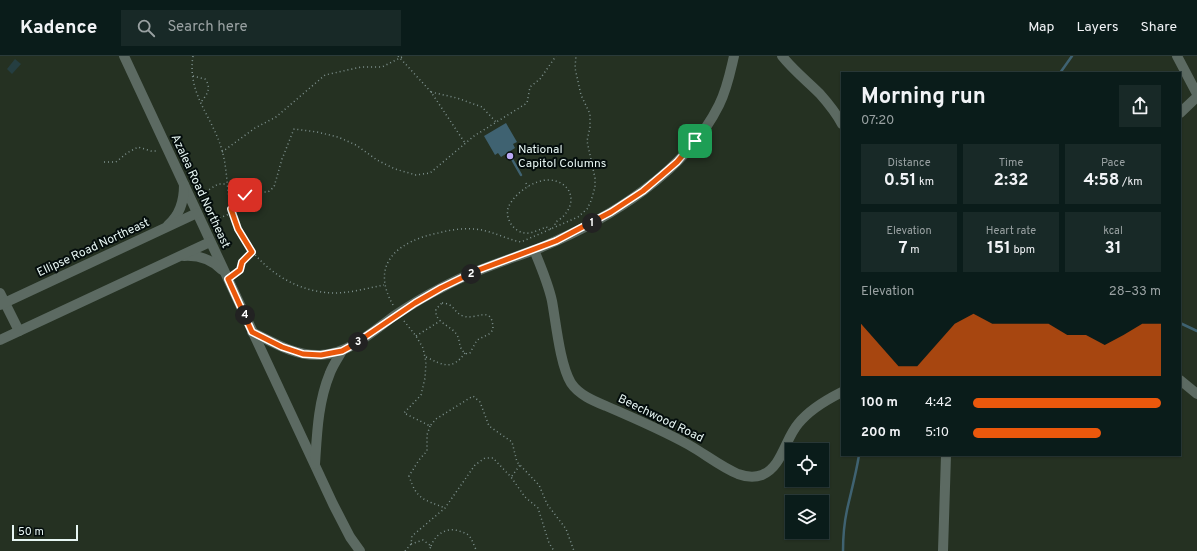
<!DOCTYPE html>
<html lang="en">
<head>
<meta charset="utf-8">
<style>
	body { margin:0; font-family:Overpass,sans-serif; background:#182927; color:#f1f3f6; height:100vh; display:flex; flex-direction:column; font-size:15px; white-space:nowrap }
	* { box-sizing:border-box; margin:0 }
	p { font-size:13px; color:#99a1a2 }
	.icon { flex:none; width:22px; height:22px; fill:none; stroke:currentColor; stroke-width:2; stroke-linecap:round; stroke-linejoin:round }
	.map { position:relative; flex:1; overflow:hidden }
	.sheet { position:absolute; left:841px; top:16px; width:340px; height:384px; display:flex; flex-direction:column; background:#0a1c1a; border-radius:0px; box-shadow:0 1px 3px #0004,0 0 0 1px #2a3a39 }
	.sheet>* { flex:none }
	.fabs { position:absolute; left:785px; top:387px; display:grid; gap:8px }
	.fabs a { display:grid; place-items:center; width:44px; height:44px; border-radius:0px; background:#0a1c1a; box-shadow:0 1px 3px #0004,0 0 0 1px #2a3a39; font-size:20px }
	.scale { position:absolute; left:12px; bottom:10px; width:66px; box-sizing:border-box; padding-left:4px; border:2px solid #e7f6f3; border-top:0; font-size:11px; line-height:14px; white-space:nowrap; color:#e7f6f3; -webkit-text-stroke:3px #040d0c; paint-order:stroke }
	.pin { position:absolute; display:grid; place-items:center; width:34px; height:34px; color:#fff; margin:-17px; border-radius:8px; box-shadow:0 2px 6px #0006 }
	.km { position:absolute; width:20px; height:20px; margin:-10px; border-radius:50%; background:#222; color:#fff; font-size:11px; line-height:20px; text-align:center }
	.round { display:grid; place-items:center; flex:none; width:42px; height:42px; border-radius:0px; background:#182927 }
	.summary { display:flex; align-items:center; justify-content:space-between; height:68px; padding:0 20px }
	h1 { font-size:22px; font-weight:700; line-height:30px }
	.figures { display:grid; grid-template-columns:repeat(3,1fr); gap:6px; height:68px; padding:4px 20px }
	.figures div { display:grid; align-content:center; border-radius:0px; background:#182927; text-align:center }
	.figures b { font-size:17px; font-weight:700 }
	.figures small { font-size:11px; font-weight:400 }
	.figures p { font-size:11px }
	.chart { height:112px; padding:8px 20px }
	.chart p { display:flex; justify-content:space-between }
	.chart svg { width:100%; height:72px; margin-top:4px; fill:#ea580c; opacity:.7 }
	ul { padding:0 20px; list-style:none; font-size:13px }
	li { display:grid; grid-template-columns:64px 48px 1fr; align-items:center; height:30px }
	li i { height:10px; border-radius:5px; background:#ea580c }
	header { display:flex; align-items:center; gap:24px; box-sizing:border-box; height:56px; padding:0 20px; background:#0a1c1a; border-bottom:1px solid #2a3a39 }
	header strong { font-size:19px }
	nav { display:flex; gap:22px; margin-inline-start:auto; font-size:14px }
	.search { width:280px; height:36px; background:#182927; display:flex; align-items:center; gap:10px; box-sizing:border-box; padding:0 14px; border-radius:0px; color:#99a1a2; font-size:15px }
	.map>svg:first-child { display:block }
	.green { fill:#253122; fill-rule:evenodd }
	.water { fill:#3f6271 }
	.lines { fill:none; stroke-linecap:round; stroke-linejoin:round }
	.stream { stroke:#3f6271; stroke-width:2.5 }
	.building { fill:#253e41 }
	.path { stroke:#7f928f; stroke-width:1.5; stroke-dasharray:1 3; stroke-linecap:butt }
	.minor { stroke:#5c6a62; stroke-width:10 }
	.route-casing { stroke:#fff; stroke-width:8 }
	.route { stroke:#ea580c; stroke-width:5 }
	.poi-dot { fill:#bcaaf6; stroke:#040d0c; stroke-width:1.5 }
	.labels { text-anchor:middle; stroke-width:4; stroke-linejoin:round; paint-order:stroke }
	.poi-label { font-size:12px; fill:#e7f6f3; stroke:#040d0c; text-anchor:start }
	.street-label { font-size:12px; fill:#e7f6f3; stroke:#040d0c }
</style>
</head>
<body>
<header>
<strong>Kadence</strong>
<div class="search"><svg class="icon" aria-label="search" viewBox="0 0 24 24"><circle cx="10" cy="10" r="6"/><path d="M15 15l6 6"/></svg>Search here</div>
<nav><a>Map</a><a>Layers</a><a>Share</a></nav>
</header>
<div class="map">
<svg width="1197" height="495" viewBox="0 0 1197 495">
	<rect width="100%" height="100%" fill="#0e2623"/>
	<path class="green" d="M0,0H1197V495H0ZM842,17H1180V399H842ZM792,394H822V424H792ZM792,446H822V476H792Z"/>
	<path class="water" d="M506,67L517,86L513,88L515,92L501,101L498,97L495,99L484,80Z"/>
	<g class="lines">
		<g class="stream">
			<path d="M1060,17L1072,0"/>
			<path d="M508,96L521,119"/>
			<path d="M1180,267L1197,275"/>
			<path d="M843,495C843,481 844,468 847,454C851,436 856,418 859,399"/>
		</g>
	</g>
	<path class="building" d="M15,3L21,8L12,18L7,13Z"/>
	<g class="lines">
		<g class="path">
			<path d="M193,0C187,37 211,59 221,91C228,112 226,135 232,156C245,201 286,236 334,237C351,237 368,232 384,229"/>
			<path d="M398,0L400,2L404,0"/>
			<path d="M193,20L205,23C212,32 207,39 200,47"/>
			<path d="M431,36L457,42L482,51L496,66"/>
			<path d="M222,96L255,72L276,61L325,19L361,11H382L400,2L431,36L465,87"/>
			<path d="M104,106H116L127,97L138,91L151,95H157"/>
			<path d="M526,127L528,131"/>
			<path d="M199,140L218,128H227"/>
			<path d="M231,153L245,139L252,136H268L274,131L282,103L294,73L317,76L338,81L356,89L377,104L395,113L416,119L430,117L474,80L527,47L530,31L540,23L556,0"/>
			<path d="M212,165L232,157"/>
			<path d="M551,173L546,171C541,173 535,176 529,177C514,179 502,160 510,148C517,136 534,124 548,124C567,124 578,141 566,157C564,161 558,164 555,167V171"/>
			<path d="M235,219L241,214L242,206L252,195"/>
			<path d="M442,247C454,247 454,257 463,260C476,265 493,247 493,274L489,278L477,284L470,297L467,298C458,294 461,286 457,279C451,269 434,267 436,253Z"/>
			<path d="M393,249C369,207 399,185 438,177C450,174 462,172 474,173C491,174 505,183 521,186L578,161L587,153L591,145L595,131V122L587,85L590,71V58L581,39L575,12L576,0"/>
			<path d="M404,265L416,280L423,292L426,306L425,322L421,339L404,357L430,370L436,363L473,340L480,346L489,370L512,386L517,406L539,429L547,448L566,473L574,495"/>
			<path d="M416,280L440,265"/>
			<path d="M426,301C443,309 452,315 465,297"/>
			<path d="M430,370L427,379V395L419,404L409,420C417,444 423,443 445,452"/>
			<path d="M512,420L520,409"/>
			<path d="M411,488L423,484L431,490L429,495"/>
			<path d="M431,490C436,477 448,470 462,476C465,477 468,478 470,481C473,485 474,491 477,495"/>
			<path d="M405,495L411,488L412,480L445,452L475,409L485,402H493L511,421L525,441L538,452L549,487L554,495"/>
		</g>
		<g class="minor">
			<path d="M124,0L333,448L350,481L360,495"/>
			<path d="M782,0C793,14 807,25 820,38C828,47 836,57 842,68"/>
			<path d="M1177,0L1197,38"/>
			<path d="M1180,57L1197,41"/>
			<path d="M168,169C180,159 184,144 184,129"/>
			<path d="M534,194C541,211 548,227 552,245C556,267 560,309 571,327C579,339 594,345 606,350C634,362 662,374 689,389C705,398 721,411 738,418C746,421 754,422 762,419C782,411 785,383 798,368C809,354 826,344 842,336"/>
			<path d="M184,200C199,199 211,203 222,214"/>
			<path d="M0,237L19,275"/>
			<path d="M0,249L197,157"/>
			<path d="M252,276C274,287 295,300 320,299C349,298 372,276 394,260C409,250 425,240 441,232C474,214 508,204 542,191C609,163 686,116 719,49C727,33 730,17 734,0"/>
			<path d="M0,284L210,186"/>
			<path d="M1180,324L1197,338"/>
			<path d="M315,408C317,377 318,346 330,317C333,309 338,302 342,295"/>
			<path d="M943,495L946,399"/>
		</g>
	</g>
	<g class="lines">
		<g class="route-casing">
			<path id="route" d="M245,139L236,149L231,153L238,173L252,196L242,206L240,214L228,223L252,276L282,291L303,298L321,299L342,295L353,289L415,247L441,232L476,215L556,185L611,156L643,135L662,119L677,106L695,85"/>
		</g>
		<use href="#route" class="route"/>
	</g>
	<circle class="poi-dot" cx="510" cy="100" r="4"/>
	<g class="labels">
		<g class="poi-label">
			<text x="518" y="97">National<tspan x="518" dy="14">Capitol Columns</tspan></text>
		</g>
		<g class="street-label">
			<text transform="translate(201 135) rotate(65)" y="4">Azalea Road Northeast</text>
			<text transform="translate(93 191) rotate(-25)" y="4">Ellipse Road Northeast</text>
			<text transform="translate(661 362) rotate(26)" y="4">Beechwood Road</text>
		</g>
	</g>
</svg>
<div class="fabs">
<a><svg class="icon" aria-label="locate" viewBox="0 0 24 24"><circle cx="12" cy="12" r="6"/><path d="M12 2v4M12 18v4M2 12h4M18 12h4"/></svg></a>
<a><svg class="icon" aria-label="layers" viewBox="0 0 24 24"><path d="M12 4l9 5-9 5-9-5zM3 14l9 5 9-5"/></svg></a>
</div>
<div class="scale">50 m</div>
<div class="pin" style="left:695px;top:85px;background:#1e9e55"><svg class="icon" aria-label="arrive" viewBox="0 0 24 24"><path d="M6 21V4h12l-3 4 3 4H6"/></svg></div>
<div class="pin" style="left:245px;top:139px;background:#d93025"><svg class="icon" aria-label="check" viewBox="0 0 24 24"><path d="M5 12l5 5 9-10"/></svg></div>
<b class="km" style="left:592px;top:167px">1</b>
<b class="km" style="left:471px;top:218px">2</b>
<b class="km" style="left:358px;top:286px">3</b>
<b class="km" style="left:245px;top:259px">4</b>
<section class="sheet">
<div class="summary"><div><h1>Morning run</h1><p>07:20</p></div><a class="round"><svg class="icon" aria-label="share" viewBox="0 0 24 24"><path d="M12 15V3M7 8l5-5 5 5M5 13v7h14v-7"/></svg></a></div>
<div class="figures">
<div><p>Distance</p><b>0.51<small> km</small></b></div>
<div><p>Time</p><b>2:32</b></div>
<div><p>Pace</p><b>4:58<small> /km</small></b></div>
</div>
<div class="figures">
<div><p>Elevation</p><b>7<small> m</small></b></div>
<div><p>Heart rate</p><b>151<small> bpm</small></b></div>
<div><p>kcal</p><b>31</b></div>
</div>
<div class="chart"><p><span>Elevation</span>28–33 m</p>
<svg viewBox="0 0 160 44" preserveAspectRatio="none"><path d="M0 44V12L10 25L20 38L30 38L40 25L50 12L60 6L70 12L80 12L90 12L100 12L110 19L120 19L130 25L140 19L150 12L160 12V44z"/></svg>
</div>
<ul>
<li><b>100 m</b>4:42<i style="width:100%"></i></li>
<li><b>200 m</b>5:10<i style="width:68%"></i></li>
</ul>
</section>
</div>
</body>
</html>
